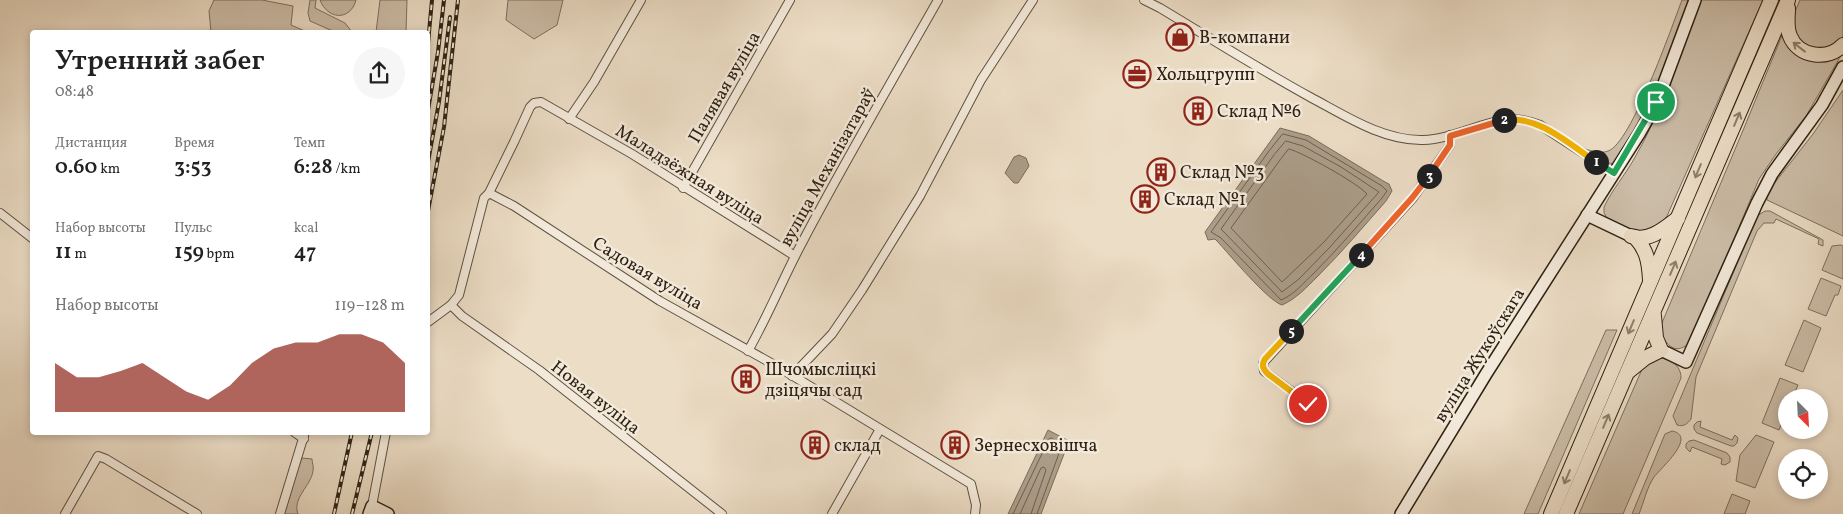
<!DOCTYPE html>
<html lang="ru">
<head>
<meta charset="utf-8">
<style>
	body { margin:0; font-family:Vollkorn,serif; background:#f6f6f6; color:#222; height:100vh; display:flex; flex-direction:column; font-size:19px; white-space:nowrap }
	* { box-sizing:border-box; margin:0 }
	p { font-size:16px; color:#767676 }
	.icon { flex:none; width:28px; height:28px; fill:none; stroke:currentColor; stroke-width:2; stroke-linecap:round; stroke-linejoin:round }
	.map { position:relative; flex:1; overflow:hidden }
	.drawer { position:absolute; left:30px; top:30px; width:400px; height:405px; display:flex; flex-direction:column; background:#fff; border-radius:5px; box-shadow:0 2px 8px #0003 }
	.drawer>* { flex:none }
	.needle { width:32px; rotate:156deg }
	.tools { position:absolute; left:1778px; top:389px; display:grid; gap:10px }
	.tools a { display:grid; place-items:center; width:50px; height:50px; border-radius:50%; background:#fff; box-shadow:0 2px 8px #0003; font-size:25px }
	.pin { position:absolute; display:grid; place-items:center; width:42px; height:42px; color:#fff; margin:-21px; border:2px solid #fff; border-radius:50%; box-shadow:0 1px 5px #0007 }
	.km { position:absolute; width:25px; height:25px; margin:-12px; border-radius:50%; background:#222; color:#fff; font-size:14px; line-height:25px; text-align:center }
	.round { display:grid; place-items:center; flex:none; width:52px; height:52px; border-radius:26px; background:#f6f6f6 }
	.overview { display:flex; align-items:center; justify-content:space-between; height:85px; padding:0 25px }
	h1 { font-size:28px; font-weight:600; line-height:38px }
	.stats { display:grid; grid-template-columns:repeat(3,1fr); gap:8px; height:85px; padding:5px 25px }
	.stats div { display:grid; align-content:center }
	.stats b { font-size:21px; font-weight:600 }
	.stats small { font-size:14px; font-weight:400 }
	.stats p { font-size:14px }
	.chart { height:140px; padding:10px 25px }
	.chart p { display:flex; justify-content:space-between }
	.chart svg { width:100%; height:90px; margin-top:5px; fill:#8f2418; opacity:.7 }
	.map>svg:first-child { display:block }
	.green { fill:#ccbda8; stroke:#7c705e }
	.water { fill:#ab9d89; stroke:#796c5a }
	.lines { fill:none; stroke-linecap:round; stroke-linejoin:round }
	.shore { stroke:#6c604e; stroke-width:1 }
	.street-casing { stroke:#5d5140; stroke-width:10 }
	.secondary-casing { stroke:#2d2213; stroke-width:14 }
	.highway-casing { stroke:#2d2213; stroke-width:16 }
	.street { stroke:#f3e9da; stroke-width:8 }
	.secondary { stroke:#f3e9da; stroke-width:11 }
	.highway { stroke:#ecddc6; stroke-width:14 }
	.rail-casing { stroke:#2d2213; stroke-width:4 }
	.rail { stroke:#f3e9da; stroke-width:2; stroke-dasharray:5.5; stroke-linecap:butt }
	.oneway { stroke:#8c806c }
	.split-1-casing { stroke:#fff; stroke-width:10 }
	.split-2-casing { stroke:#fff; stroke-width:10 }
	.split-3-casing { stroke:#fff; stroke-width:10 }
	.split-4-casing { stroke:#fff; stroke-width:10 }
	.split-5-casing { stroke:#fff; stroke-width:10 }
	.split-6-casing { stroke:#fff; stroke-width:10 }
	.split-1 { stroke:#22a559; stroke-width:6 }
	.split-2 { stroke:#f5b400; stroke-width:6 }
	.split-3 { stroke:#f0652b; stroke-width:6 }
	.split-4 { stroke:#f0652b; stroke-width:6 }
	.split-5 { stroke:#22a559; stroke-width:6 }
	.split-6 { stroke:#f5b400; stroke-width:6 }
	.labels { text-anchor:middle; stroke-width:5; stroke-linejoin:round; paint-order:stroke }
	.poi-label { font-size:18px; fill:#2d2213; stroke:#f3e9da; text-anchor:start }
	.street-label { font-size:18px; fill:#2d2213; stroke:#f3e9da }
</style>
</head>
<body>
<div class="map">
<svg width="1843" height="514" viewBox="0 0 1843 514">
	<rect width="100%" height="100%" fill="#ecddc6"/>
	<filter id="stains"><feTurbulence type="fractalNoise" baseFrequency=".004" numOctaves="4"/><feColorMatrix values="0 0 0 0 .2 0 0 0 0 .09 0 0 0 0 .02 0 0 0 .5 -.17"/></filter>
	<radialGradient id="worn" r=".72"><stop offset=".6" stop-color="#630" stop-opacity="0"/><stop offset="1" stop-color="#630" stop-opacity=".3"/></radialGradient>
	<g class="green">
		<path d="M214,0H262L293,6L291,25L307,32H211L209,11Z"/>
		<path d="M310,0H316L315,8L345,23L352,32H335L310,21L308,13Z"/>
		<path d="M320,0H356C350,22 327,19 320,0Z"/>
		<path d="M380,0H407L406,32H376Z"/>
		<path d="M508,0H563L557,25L534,39L506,20Z"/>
		<path d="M1682,0H1691L1657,92L1615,164L1603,162L1585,149C1592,151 1601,154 1608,151C1631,144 1672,26 1682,0Z"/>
		<path d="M1701,0H1763L1667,216L1656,229L1634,232L1607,218L1604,213V207C1612,190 1625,175 1634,159C1663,109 1681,54 1701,0Z"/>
		<path d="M1800,0H1843V39L1827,50L1802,47L1791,21Z"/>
		<path d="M1783,33L1791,47L1843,52L1806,116L1776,154L1759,179L1691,342C1675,356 1667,346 1659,330L1744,128Z"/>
		<path d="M1843,90V236L1767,200L1766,194L1813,134Z"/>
		<path d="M1765,211H1770L1823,240V246L1818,244L1819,239L1776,219L1774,223H1764L1757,231L1696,377L1691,419C1687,424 1684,427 1677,425L1673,416L1757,216Z"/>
		<path d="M1841,245L1843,246V279L1822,270L1832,246Z"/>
		<path d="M1821,278L1841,286L1838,295H1835L1826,316L1808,309Z"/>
		<path d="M1804,320L1821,328L1803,372L1785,365Z"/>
		<path d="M1606,330H1617L1538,514H1524Z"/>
		<path d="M1655,358C1668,357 1681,364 1681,378L1623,514H1579L1643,367Z"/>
		<path d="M1780,378L1798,385L1793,397L1786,398V413L1779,430L1762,423Z"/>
		<path d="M1701,421L1700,427L1732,440L1735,435L1738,438L1737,443L1734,446H1731L1697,433L1694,429V425L1697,422Z"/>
		<path d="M1672,431C1698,436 1660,469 1654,477C1647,487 1644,502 1639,514H1632L1665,434Z"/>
		<path d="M1756,435L1774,442L1755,488L1736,481L1740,455Z"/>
		<path d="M1694,440L1727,453L1730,457V462L1725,465L1721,464L1722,459L1692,447L1690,452L1686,448V444L1689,441Z"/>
		<path d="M302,458L312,459C312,462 314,467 313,471C311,486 292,498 298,514H282L294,477Z"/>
		<path d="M1732,494L1750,501L1745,514H1724Z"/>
	</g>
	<g class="water">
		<path d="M1280,128L1309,136L1385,182L1389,184L1392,191L1386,201C1364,226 1342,252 1318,276C1307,287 1296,299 1282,305C1268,301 1229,254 1217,241L1215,239L1208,240L1205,232Z"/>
		<path d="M1019,155L1026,158L1029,166L1018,183H1014L1005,173L1014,157Z"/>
		<path d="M1048,430L1069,441L1041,514H1008Z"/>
	</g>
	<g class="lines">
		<g class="shore">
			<path d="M1283,134L1306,140L1382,186L1387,191L1382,198C1360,223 1338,249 1314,273C1304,282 1294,295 1281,300L1221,238L1211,232L1269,151Z"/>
			<path d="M1286,141L1303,146L1341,167L1379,192L1330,247L1299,279L1282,292L1221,229L1274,155Z"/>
			<path d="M1289,149C1302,152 1359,184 1367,194L1324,242L1282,282L1231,228L1280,160Z"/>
			<path d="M1013,514L1049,439L1051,438L1061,443L1062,445L1037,514"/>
			<path d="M1020,514L1041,468L1044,467L1046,470L1031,514"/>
		</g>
		<g class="street-casing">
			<g id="street">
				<path d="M1144,0L1160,8C1210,38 1259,69 1310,97C1344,115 1383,141 1423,140C1450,139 1476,125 1503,120C1517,118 1527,120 1540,125L1614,173"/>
				<path d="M569,119L594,82L641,0"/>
				<path d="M683,188L790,0"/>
				<path d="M489,193L514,206L660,301L780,368L971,484L976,505L975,514"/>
				<path d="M0,213L32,238"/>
				<path d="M451,305L462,316L539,370L722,514"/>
				<path d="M428,322L451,305L459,295L484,198L489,193L514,142L530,107L534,103L541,102L632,154L795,256"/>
				<path d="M748,351C769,314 784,276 804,239C847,158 893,79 938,0"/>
				<path d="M792,376L832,334L862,290L920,196L981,80L1033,0"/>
				<path d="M1309,404L1268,374L1264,371L1263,363L1412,199L1446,151L1450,145V135"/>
				<path d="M294,432L304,439"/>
				<path d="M372,506L386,432"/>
				<path d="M65,514L98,456L106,459L197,514"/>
				<path d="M280,514L305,432"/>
				<path d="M832,514L880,429"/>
			</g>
		</g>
		<g class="secondary-casing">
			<g id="secondary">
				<path d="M1587,215L1631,236"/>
				<path d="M1661,350L1686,362L1757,203L1772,174L1822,105L1843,67"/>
				<path d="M369,514L372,506L388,514"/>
				<path d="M1401,514L1486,374L1639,134L1657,102L1695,0"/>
			</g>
		</g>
		<g class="highway-casing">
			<g id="highway">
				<path d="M1788,8C1788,18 1786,27 1790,36C1798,57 1828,61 1843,45"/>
				<path d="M1631,236C1648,243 1665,228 1678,218"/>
				<path d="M1635,237C1647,250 1649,262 1650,280"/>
				<path d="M1629,371L1645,358L1661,350L1656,338L1654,316"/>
				<path d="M1551,514L1771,0"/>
				<path d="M1566,514L1788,0"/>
			</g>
		</g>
		<use href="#street" class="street"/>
		<use href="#secondary" class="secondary"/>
		<use href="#highway" class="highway"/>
		<g class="rail-casing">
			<g id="rail">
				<path d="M428,43L432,0"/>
				<path d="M428,110L438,52L444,0"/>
				<path d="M428,162L439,102L450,17"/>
				<path d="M428,211L444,127L458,0"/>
				<path d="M334,514L352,432"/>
				<path d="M352,514L372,432"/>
			</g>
		</g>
		<use href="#rail" class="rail"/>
	</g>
	<defs><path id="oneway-shaft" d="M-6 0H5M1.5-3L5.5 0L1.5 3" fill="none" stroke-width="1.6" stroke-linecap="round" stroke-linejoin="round" transform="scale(1.25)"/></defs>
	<g class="oneway">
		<use href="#oneway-shaft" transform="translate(1799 47) rotate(-142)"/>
		<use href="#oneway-shaft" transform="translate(1737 119) rotate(-67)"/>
		<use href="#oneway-shaft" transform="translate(1698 171) rotate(113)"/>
		<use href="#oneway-shaft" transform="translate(1673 268) rotate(-67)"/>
		<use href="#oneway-shaft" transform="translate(1631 327) rotate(113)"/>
		<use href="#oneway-shaft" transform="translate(1606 421) rotate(-67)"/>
		<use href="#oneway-shaft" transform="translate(1567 477) rotate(113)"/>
	</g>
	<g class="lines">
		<g class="split-1-casing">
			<path id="split-1" d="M1596,162L1614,173L1656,102"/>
		</g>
		<g class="split-2-casing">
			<path id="split-2" d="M1504,120C1538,115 1569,144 1596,162"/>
		</g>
		<g class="split-3-casing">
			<path id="split-3" d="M1429,176L1450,145V136L1504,120"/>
		</g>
		<g class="split-4-casing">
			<path id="split-4" d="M1361,255L1412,198L1429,176"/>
		</g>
		<g class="split-5-casing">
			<path id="split-5" d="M1291,331L1361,255"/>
		</g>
		<g class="split-6-casing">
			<path id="split-6" d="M1291,331L1265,359C1261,365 1263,369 1268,374L1308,404"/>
		</g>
		<use href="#split-1" class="split-1"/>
		<use href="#split-2" class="split-2"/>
		<use href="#split-3" class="split-3"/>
		<use href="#split-4" class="split-4"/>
		<use href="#split-5" class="split-5"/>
		<use href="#split-6" class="split-6"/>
	</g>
	<defs>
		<g id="shop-ring" transform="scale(1.4375)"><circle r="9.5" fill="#f3e9da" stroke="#8f2418" stroke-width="1.5"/><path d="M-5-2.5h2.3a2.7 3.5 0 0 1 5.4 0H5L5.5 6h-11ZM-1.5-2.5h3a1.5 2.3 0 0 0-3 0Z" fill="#8f2418"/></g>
		<g id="office-ring" transform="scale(1.4375)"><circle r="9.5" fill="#f3e9da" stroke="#8f2418" stroke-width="1.5"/><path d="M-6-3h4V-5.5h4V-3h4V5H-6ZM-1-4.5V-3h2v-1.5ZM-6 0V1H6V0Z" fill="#8f2418"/></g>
		<g id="building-ring" transform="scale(1.4375)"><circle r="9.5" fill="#f3e9da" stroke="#8f2418" stroke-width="1.5"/><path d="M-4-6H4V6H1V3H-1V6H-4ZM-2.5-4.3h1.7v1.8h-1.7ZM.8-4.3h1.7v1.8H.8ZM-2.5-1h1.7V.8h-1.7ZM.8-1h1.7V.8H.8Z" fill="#8f2418"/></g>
	</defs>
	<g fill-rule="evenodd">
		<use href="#shop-ring" x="1180" y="37"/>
		<use href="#office-ring" x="1137" y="74"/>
		<use href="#building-ring" x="1198" y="111"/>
		<use href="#building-ring" x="1161" y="172"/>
		<use href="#building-ring" x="1145" y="199"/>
		<use href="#building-ring" x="746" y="379"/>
		<use href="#building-ring" x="815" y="445"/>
		<use href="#building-ring" x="955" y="445"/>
	</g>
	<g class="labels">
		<g class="poi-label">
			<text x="1199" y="43">В-компани</text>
			<text x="1156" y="80">Хольцгрупп</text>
			<text x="1217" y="117">Склад №6</text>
			<text x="1180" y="178">Склад №3</text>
			<text x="1164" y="205">Склад №1</text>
			<text x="765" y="375">Шчомысліцкі<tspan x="765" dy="21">дзіцячы сад</tspan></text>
			<text x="834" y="451">склад</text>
			<text x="974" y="451">Зернесховішча</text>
		</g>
		<g class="street-label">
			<text transform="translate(724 87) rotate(-60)" y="6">Палявая вуліца</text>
			<text transform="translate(827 167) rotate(-61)" y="6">вуліца Механізатараў</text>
			<text transform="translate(690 174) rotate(32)" y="6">Маладзёжная вуліца</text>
			<text transform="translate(648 273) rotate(31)" y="6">Садовая вуліца</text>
			<text transform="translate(1479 355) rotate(-58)" y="6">вуліца Жукоўскага</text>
			<text transform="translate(596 397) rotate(38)" y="6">Новая вуліца</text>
		</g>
	</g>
	<rect width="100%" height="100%" filter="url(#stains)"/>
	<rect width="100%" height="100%" fill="url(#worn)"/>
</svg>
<div class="tools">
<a><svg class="needle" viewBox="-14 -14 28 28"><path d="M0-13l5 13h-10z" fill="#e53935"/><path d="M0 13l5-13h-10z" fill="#767676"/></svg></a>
<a><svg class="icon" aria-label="locate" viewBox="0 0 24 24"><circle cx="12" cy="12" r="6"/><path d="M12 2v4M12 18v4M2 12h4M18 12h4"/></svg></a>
</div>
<div class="pin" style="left:1656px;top:102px;background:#1e9e55"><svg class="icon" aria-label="arrive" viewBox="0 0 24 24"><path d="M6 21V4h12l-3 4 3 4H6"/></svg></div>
<div class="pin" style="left:1308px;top:404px;background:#d93025"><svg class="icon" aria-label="check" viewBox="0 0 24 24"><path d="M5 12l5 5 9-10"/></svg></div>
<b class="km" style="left:1596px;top:162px">1</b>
<b class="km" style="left:1504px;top:120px">2</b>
<b class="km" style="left:1429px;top:176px">3</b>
<b class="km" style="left:1361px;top:255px">4</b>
<b class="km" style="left:1291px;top:331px">5</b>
<section class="drawer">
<div class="overview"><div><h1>Утренний забег</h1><p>08:48</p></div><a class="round"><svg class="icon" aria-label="share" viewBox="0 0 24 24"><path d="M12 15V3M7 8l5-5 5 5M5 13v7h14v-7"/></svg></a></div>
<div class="stats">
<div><p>Дистанция</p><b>0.60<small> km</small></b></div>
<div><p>Время</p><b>3:53</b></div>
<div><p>Темп</p><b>6:28<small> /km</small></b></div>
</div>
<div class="stats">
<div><p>Набор высоты</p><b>11<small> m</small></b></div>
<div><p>Пульс</p><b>159<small> bpm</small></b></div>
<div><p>kcal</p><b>47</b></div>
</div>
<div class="chart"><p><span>Набор высоты</span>119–128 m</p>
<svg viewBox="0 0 160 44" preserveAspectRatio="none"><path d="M0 44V20L10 27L20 27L30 24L40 20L50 27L60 34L70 38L80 31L90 20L100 13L110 10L120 10L130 6L140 6L150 10L160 20V44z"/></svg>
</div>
</section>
</div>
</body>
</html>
